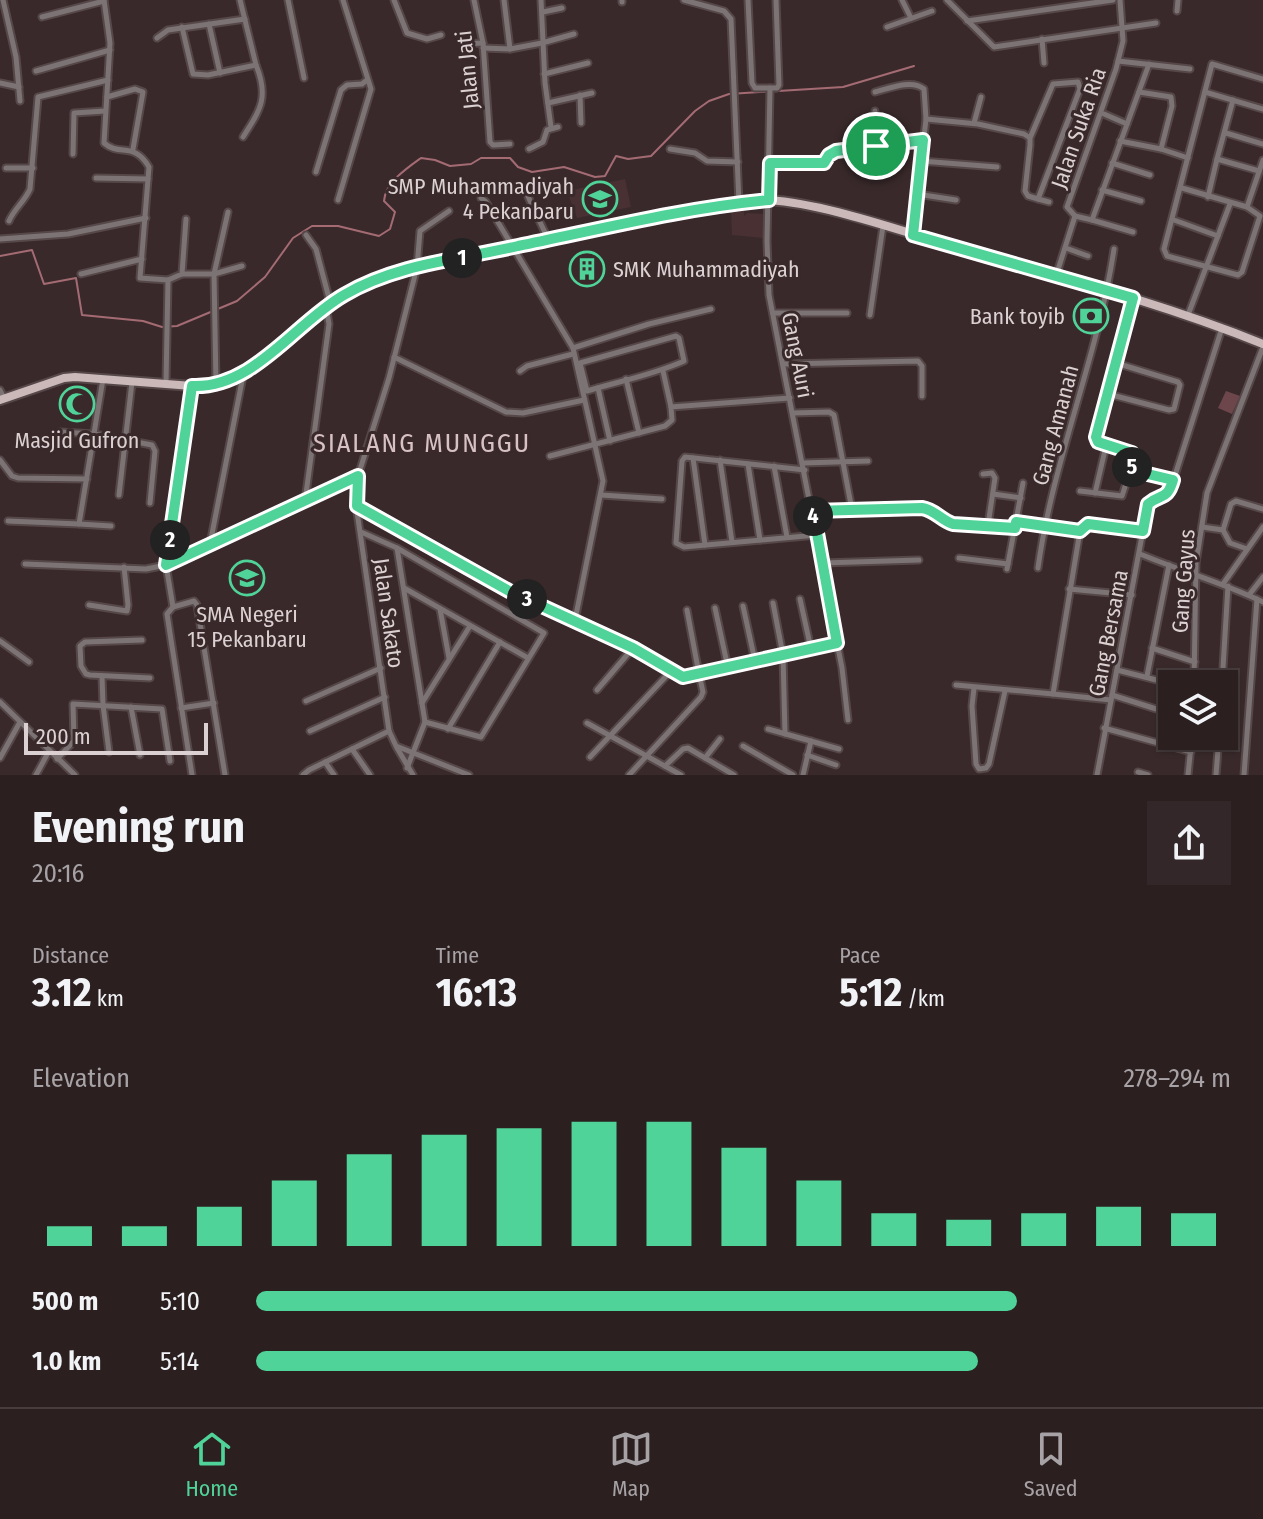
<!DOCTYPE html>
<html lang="en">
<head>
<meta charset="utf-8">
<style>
	body { margin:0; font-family:"Fira Sans Condensed",sans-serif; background:#332729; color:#f1f3f6; height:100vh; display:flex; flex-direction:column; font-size:30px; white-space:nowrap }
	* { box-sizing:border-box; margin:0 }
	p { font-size:26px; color:#a6a2a5 }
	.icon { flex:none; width:44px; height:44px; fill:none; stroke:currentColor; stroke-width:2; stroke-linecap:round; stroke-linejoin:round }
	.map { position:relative; height:775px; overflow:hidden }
	.panel { display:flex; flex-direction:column; background:#2b1f20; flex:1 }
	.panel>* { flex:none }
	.tools { position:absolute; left:1158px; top:670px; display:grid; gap:16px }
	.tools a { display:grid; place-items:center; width:80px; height:80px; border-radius:0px; background:#2b1f20; box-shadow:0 2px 6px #0004,0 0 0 2px #473d3e; font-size:40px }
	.scale { position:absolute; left:24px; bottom:20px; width:184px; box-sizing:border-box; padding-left:8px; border:4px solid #dcd1d2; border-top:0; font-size:22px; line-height:28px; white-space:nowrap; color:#dcd1d2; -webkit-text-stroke:6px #39292b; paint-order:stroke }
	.pin { position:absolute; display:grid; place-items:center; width:68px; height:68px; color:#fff; margin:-34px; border:4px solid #fff; border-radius:50%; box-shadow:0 2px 8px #0007 }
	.km { position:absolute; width:40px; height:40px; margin:-20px; border-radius:50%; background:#222; color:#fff; font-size:22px; line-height:40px; text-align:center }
	.round { display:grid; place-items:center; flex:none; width:84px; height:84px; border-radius:0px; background:#332729 }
	.headline { display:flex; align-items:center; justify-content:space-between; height:136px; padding:0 32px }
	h1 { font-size:44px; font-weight:700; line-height:60px }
	.stats { display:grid; grid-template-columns:repeat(3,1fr); gap:12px; height:136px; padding:8px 32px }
	.stats div { display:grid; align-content:center }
	.stats b { font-size:40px; font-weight:700 }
	.stats small { font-size:22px; font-weight:400 }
	.stats p { font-size:22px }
	.chart { height:224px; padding:16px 32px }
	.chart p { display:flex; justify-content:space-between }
	.chart svg { width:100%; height:144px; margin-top:8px; stroke:#50d398; stroke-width:6 }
	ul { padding:0 32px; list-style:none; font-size:26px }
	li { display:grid; grid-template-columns:128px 96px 1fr; align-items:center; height:60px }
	li i { height:20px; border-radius:10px; background:#50d398 }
	.tab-bar { display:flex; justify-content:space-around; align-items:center; height:112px; border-top:2px solid #473d3e; background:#2b1f20; font-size:22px; color:#a6a2a5 }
	.tab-bar a { display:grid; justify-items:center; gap:4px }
	.tab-bar .on { color:#50d398 }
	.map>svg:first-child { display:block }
	.built { fill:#483033 }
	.green { fill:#6d464b }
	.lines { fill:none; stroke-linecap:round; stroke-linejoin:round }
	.stream { stroke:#a46b73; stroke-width:2 }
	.street-casing { stroke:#564749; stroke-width:9 }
	.primary-casing { stroke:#564749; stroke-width:12 }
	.street { stroke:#7c7374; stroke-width:5 }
	.primary { stroke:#cbb9ba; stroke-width:8 }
	.route-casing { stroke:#fff; stroke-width:16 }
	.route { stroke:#50d398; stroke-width:10 }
	.labels { text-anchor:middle; stroke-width:6; stroke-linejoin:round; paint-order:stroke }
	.street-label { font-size:22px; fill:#dcd1d2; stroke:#39292b }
	.poi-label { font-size:22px; fill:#dcd1d2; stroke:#39292b; text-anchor:end }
	.quarter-label { font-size:26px; letter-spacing:2px; fill:#d7c1c4; stroke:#39292b }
</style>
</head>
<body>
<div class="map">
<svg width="1263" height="775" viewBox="0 0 1263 775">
	<rect width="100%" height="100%" fill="#39292b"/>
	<g class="built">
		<path d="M625,179L631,207L577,218L567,191Z"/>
		<path d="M744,209V216L747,213L764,214L763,238L732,235L731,210Z"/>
	</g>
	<path class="green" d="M1226,391L1240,396L1232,414L1218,408Z"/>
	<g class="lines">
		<path class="stream" d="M0,256L32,250L44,284L76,278L82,315L143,321L162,327L177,326L237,301L265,277L293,238L312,226H338L379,236L390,229L395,212L384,201C385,183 407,168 421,158L435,160L450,166L471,164L481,158H510L518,167L532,172L564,167L595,177L605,176L616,156L628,159L651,156L695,111L709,101L729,94L843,87L914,66"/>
		<g class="street-casing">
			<g id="street">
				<path d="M3,0L16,57L20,101"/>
				<path d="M104,0L110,43L104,143C120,157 134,141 149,167L140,278L168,280L182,274L186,219"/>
				<path d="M288,0L304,78"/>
				<path d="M394,0L407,33L427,39L441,35"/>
				<path d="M474,0L483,43L490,142L493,145L510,144"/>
				<path d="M541,0L545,83L551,127"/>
				<path d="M684,0L724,11L731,19L739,203"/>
				<path d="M748,0L752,83L755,88H777L779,85L776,0"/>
				<path d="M902,0L911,18"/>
				<path d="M947,0L994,47L1156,23"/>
				<path d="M1120,0L1123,41L1116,69L1067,207L1075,216L1092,220L1149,64"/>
				<path d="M622,2V0"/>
				<path d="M1177,11L1178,0"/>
				<path d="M543,12L562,8"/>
				<path d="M42,17L104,1"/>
				<path d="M967,21L1113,0"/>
				<path d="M209,24L220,73"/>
				<path d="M182,27L193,74L208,75L256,65L240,0"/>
				<path d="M887,27L932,11"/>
				<path d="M157,38L168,30L245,19"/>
				<path d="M1042,39L1044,63"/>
				<path d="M463,44L483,43"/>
				<path d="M483,48L510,49L504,0"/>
				<path d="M510,49L542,43L574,34"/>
				<path d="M1118,61L1190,69"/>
				<path d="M36,71L110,50"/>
				<path d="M544,74L588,63"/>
				<path d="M0,83L19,87"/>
				<path d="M770,88L767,241L769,295L842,668L848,720"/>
				<path d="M875,92C890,88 912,79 924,89L926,119L913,234"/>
				<path d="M1139,92L1171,97L1172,106L1161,149"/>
				<path d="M1205,92L1263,109"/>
				<path d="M580,95L581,123"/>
				<path d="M107,97L135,89L143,92L133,149"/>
				<path d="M548,103L592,93"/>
				<path d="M875,111L876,175"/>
				<path d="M1104,114L1127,124"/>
				<path d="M926,119L978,124L1024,134L1030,138V145L1025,191L1028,196L1038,199L1080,89L1078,82L1053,84L1030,138"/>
				<path d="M974,123L981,97"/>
				<path d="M1226,133L1263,144"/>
				<path d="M243,137C261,109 269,97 256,65"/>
				<path d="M1120,141L1161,149L1188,158"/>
				<path d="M529,149L543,142L547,130L558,127"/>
				<path d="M670,149L695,153L707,161L738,162"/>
				<path d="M73,154L74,113L105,111"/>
				<path d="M1217,159L1233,100"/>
				<path d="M921,161L997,167"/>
				<path d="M770,163H824L829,155L836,151L923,140"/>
				<path d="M1112,163L1150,175"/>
				<path d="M6,168H33"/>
				<path d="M316,172L341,90L347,85L362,84L367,80"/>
				<path d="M96,178L148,179"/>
				<path d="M543,183L527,186L525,190L548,239"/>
				<path d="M1182,188L1247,207L1260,216L1242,272L1238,275L1167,256L1164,249L1212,64L1263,79"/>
				<path d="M1102,190L1141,201"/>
				<path d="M917,194L956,200"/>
				<path d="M1208,197L1217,159L1259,171"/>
				<path d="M481,198L486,202L573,348L603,481L575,620L633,648L677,676L699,674L703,692L701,697L629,775"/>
				<path d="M1038,199L1049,202"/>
				<path d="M338,200L371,89L343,0"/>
				<path d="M1247,207L1263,160"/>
				<path d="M1092,220L1133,232"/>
				<path d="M1174,220L1218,236"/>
				<path d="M9,221C14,209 25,201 30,189L38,97L108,80"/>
				<path d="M306,235L316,249L330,302"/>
				<path d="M0,239L68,234L146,218"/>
				<path d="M1066,248L1088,256"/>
				<path d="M81,274L142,259"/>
				<path d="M182,274H214L242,266"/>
				<path d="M1056,276L1075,216"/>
				<path d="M773,313H847"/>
				<path d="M870,315L883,226"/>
				<path d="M1188,315L1230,204"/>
				<path d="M676,336L679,338L684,361C653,375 620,381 587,391L580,363Z"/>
				<path d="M573,348L649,324L711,309"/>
				<path d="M394,357L506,412L523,413L584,400"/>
				<path d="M783,364L918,361L922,366V396"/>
				<path d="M520,371L527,366L573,354"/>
				<path d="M663,371L671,407"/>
				<path d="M626,379L639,433"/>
				<path d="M166,383L168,280"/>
				<path d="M216,385L214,274L228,212"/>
				<path d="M598,388L610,441"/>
				<path d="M0,390L4,398"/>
				<path d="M1108,394L1169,410L1174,409L1180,385L1178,382L1116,363"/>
				<path d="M793,413L829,412L834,415L852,510"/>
				<path d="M60,432L94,434L152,445L155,451L150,503"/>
				<path d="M550,456L665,426L672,420L671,407L790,398"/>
				<path d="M693,458L705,545"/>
				<path d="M0,460L12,476L18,478L87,479"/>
				<path d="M720,460L732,542"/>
				<path d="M803,463L868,461"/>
				<path d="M748,464L760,540"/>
				<path d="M774,466L787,537"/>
				<path d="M805,470L685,457L682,461L676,543L684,547L817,535"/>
				<path d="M1131,470L1173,480"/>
				<path d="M983,474L992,473L995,478L988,525"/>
				<path d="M1080,491L1122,496L1134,459L1132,453L1098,442L1096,437L1133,299"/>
				<path d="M1095,493L1106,446"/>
				<path d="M993,494L1021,498"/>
				<path d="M119,495L132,382"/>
				<path d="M601,495L662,499"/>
				<path d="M305,501L329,324L326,307"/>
				<path d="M358,507L509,591L575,620"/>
				<path d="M813,511L922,508L930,509L953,524L1015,528"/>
				<path d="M8,521L79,524L103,379"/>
				<path d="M1016,522L1080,531"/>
				<path d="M79,524L111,526"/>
				<path d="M1202,527L1223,530"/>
				<path d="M361,532L397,548L544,633L481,737L425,722"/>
				<path d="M211,544L358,476"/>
				<path d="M397,548L425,722L407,768"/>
				<path d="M1247,549L1230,543L1223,530L1231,504L1236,501L1263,509"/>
				<path d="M1140,554C1181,571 1223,583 1263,602"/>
				<path d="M959,558L1008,564"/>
				<path d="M822,563L919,560"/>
				<path d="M25,564L146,569L166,565L210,544L243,376"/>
				<path d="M1038,568C1053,459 1098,357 1114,249"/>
				<path d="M1007,569L1023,483"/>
				<path d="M1223,584L1263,527"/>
				<path d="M404,588L528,658"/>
				<path d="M1069,589L1132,595"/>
				<path d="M1249,595L1263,577"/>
				<path d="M800,599L811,649"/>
				<path d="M773,603L783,655L785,734"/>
				<path d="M89,605L127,611L128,605L124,567"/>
				<path d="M743,606L755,661"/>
				<path d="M173,607L194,601L197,605L225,775"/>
				<path d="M715,608L728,668"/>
				<path d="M440,609L449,658"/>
				<path d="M687,610L699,674L837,643"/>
				<path d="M142,640L85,642L80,646L81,666L86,674L90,675L150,678"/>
				<path d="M0,641L29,662"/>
				<path d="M1152,648L1195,662"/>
				<path d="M1117,670L1172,684"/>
				<path d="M102,676L103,705L109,752"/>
				<path d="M1147,676L1169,565"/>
				<path d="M1194,684L1196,563L1207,493L1263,347"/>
				<path d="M1222,684L1228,586"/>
				<path d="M956,685L1053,694L1080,531L1088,524L1143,531"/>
				<path d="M974,688L972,706L976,764L979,769L986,768L989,764L1005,691"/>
				<path d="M597,690L633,648"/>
				<path d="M1053,694L1111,700"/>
				<path d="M1112,695L1172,714"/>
				<path d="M306,701L381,668"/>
				<path d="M0,702L75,775"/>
				<path d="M422,703L470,626"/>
				<path d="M131,707L140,755"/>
				<path d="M181,708L214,703"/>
				<path d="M587,723L681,775"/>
				<path d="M1104,728L1191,752"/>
				<path d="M448,729L500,642"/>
				<path d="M768,729L839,749"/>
				<path d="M310,731L385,697"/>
				<path d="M389,731L396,746L469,775"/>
				<path d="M743,746L793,775"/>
				<path d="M397,748L413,775"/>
				<path d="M352,749L370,775"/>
				<path d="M807,755L836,765"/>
				<path d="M590,757L671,671"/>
				<path d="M0,758L20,722"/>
				<path d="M705,758L720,739"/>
				<path d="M57,759L74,741L73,704L162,709L170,761"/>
				<path d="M325,762L334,775"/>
				<path d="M665,766L683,749L688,748L734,775"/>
				<path d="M1138,772L1148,775"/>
				<path d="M36,775L49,751"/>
				<path d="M192,775L167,614L173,607L166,565L192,386"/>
				<path d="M303,775L309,770L389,731L355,498L358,476L389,378L417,267L420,231L449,211"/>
				<path d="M803,775L811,741"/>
				<path d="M1097,775L1148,504L1164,497L1170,491L1222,328"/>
				<path d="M1188,775L1192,736"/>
				<path d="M1216,775L1219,736"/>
				<path d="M1244,775L1257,599"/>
			</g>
		</g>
		<g class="primary-casing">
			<path id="primary" d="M0,400L64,378L75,377L192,386H216L243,375L330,303L377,279L417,267L646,219L769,200C826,204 897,230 953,246C1057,276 1162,303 1263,344"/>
		</g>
		<use href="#street" class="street"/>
		<use href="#primary" class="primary"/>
	</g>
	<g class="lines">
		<g class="route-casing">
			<path id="route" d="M923,140L913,235L1133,298L1096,437L1098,442L1132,453L1134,459L1131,470L1173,480C1167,501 1161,493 1148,504L1143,531L1088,524L1080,531L1016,522L1015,528L953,524C941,520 935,510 922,508L813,511L837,643L683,677L633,648L509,591L357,506L358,476L166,565L192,386C253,389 295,323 344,295C396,264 461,259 518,246C601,229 684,208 769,200L770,163H824L829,155L836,151Z"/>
		</g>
		<use href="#route" class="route"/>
	</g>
	<defs>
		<g id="school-ring" transform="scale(1.8)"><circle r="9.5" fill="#39292b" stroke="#50d398" stroke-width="1.5"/><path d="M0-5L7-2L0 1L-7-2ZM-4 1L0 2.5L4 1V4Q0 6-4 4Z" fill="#50d398"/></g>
		<g id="building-ring" transform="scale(1.8)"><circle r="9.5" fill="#39292b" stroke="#50d398" stroke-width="1.5"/><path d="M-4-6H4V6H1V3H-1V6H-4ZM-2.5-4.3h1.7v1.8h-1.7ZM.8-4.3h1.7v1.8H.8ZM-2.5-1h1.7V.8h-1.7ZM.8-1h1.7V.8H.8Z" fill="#50d398"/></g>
		<g id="bank-ring" transform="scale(1.8)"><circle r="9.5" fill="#39292b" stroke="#50d398" stroke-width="1.5"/><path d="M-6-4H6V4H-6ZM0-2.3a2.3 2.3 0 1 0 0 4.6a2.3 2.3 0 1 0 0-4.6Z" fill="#50d398"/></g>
		<g id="mosque-ring" transform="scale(1.8)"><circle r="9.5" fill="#39292b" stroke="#50d398" stroke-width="1.5"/><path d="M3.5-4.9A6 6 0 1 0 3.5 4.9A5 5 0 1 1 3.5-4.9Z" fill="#50d398"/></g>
	</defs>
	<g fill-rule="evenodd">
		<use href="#school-ring" x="600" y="199"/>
		<use href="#building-ring" x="587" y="269"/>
		<use href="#bank-ring" x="1091" y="316"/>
		<use href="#mosque-ring" x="77" y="404"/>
		<use href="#school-ring" x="247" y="578"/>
	</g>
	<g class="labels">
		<g class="street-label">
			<text transform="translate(467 70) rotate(-96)" y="8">Jalan Jati</text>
			<text transform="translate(1078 128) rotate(-71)" y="8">Jalan Suka Ria</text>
			<text transform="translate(798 355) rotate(79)" y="8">Gang Auri</text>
			<text transform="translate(1055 425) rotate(-75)" y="8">Gang Amanah</text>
			<text transform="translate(1183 581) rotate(-86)" y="8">Gang Gayus</text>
			<text transform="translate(389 613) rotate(82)" y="8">Jalan Sakato</text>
			<text transform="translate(1108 633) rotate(-79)" y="8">Gang Bersama</text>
		</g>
		<g class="poi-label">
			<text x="574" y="194">SMP Muhammadiyah<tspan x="574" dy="25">4 Pekanbaru</tspan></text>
			<text x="613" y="277" text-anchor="start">SMK Muhammadiyah</text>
			<text x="1065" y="324">Bank toyib</text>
			<text x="77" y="448" text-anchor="middle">Masjid Gufron</text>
			<text x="247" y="622" text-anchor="middle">SMA Negeri<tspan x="247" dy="25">15 Pekanbaru</tspan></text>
		</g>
		<g class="quarter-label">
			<text x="422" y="452">SIALANG MUNGGU</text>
		</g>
	</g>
</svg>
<div class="tools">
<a><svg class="icon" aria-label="layers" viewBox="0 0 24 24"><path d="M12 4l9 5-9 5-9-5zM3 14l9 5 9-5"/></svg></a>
</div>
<div class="scale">200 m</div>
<div class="pin" style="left:876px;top:146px;background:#1e9e55"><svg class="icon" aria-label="arrive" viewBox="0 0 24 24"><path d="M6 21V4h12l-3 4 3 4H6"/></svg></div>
<b class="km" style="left:462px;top:258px">1</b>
<b class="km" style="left:170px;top:540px">2</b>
<b class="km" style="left:527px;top:599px">3</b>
<b class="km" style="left:813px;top:516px">4</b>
<b class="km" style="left:1132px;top:467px">5</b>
</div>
<section class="panel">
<div class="headline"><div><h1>Evening run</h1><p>20:16</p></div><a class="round"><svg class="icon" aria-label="share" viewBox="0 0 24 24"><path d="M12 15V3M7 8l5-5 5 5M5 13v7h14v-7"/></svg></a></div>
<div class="stats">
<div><p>Distance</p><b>3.12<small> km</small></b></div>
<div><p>Time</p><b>16:13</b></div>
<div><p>Pace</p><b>5:12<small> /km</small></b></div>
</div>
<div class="chart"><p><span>Elevation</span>278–294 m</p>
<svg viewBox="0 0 160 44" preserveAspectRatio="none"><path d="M5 44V38M15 44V38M25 44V32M35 44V24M45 44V16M55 44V10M65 44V8M75 44V6M85 44V6M95 44V14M105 44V24M115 44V34M125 44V36M135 44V34M145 44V32M155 44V34"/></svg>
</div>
<ul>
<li><b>500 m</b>5:10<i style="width:78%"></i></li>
<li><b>1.0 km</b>5:14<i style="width:74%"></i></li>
</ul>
</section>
<nav class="tab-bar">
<a class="on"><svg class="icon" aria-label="home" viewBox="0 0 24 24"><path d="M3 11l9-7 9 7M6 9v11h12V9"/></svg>Home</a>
<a><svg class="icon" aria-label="map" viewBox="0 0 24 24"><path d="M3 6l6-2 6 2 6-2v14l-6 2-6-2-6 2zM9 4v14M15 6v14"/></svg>Map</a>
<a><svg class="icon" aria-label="saved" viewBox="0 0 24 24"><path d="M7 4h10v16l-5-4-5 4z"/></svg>Saved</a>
</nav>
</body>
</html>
